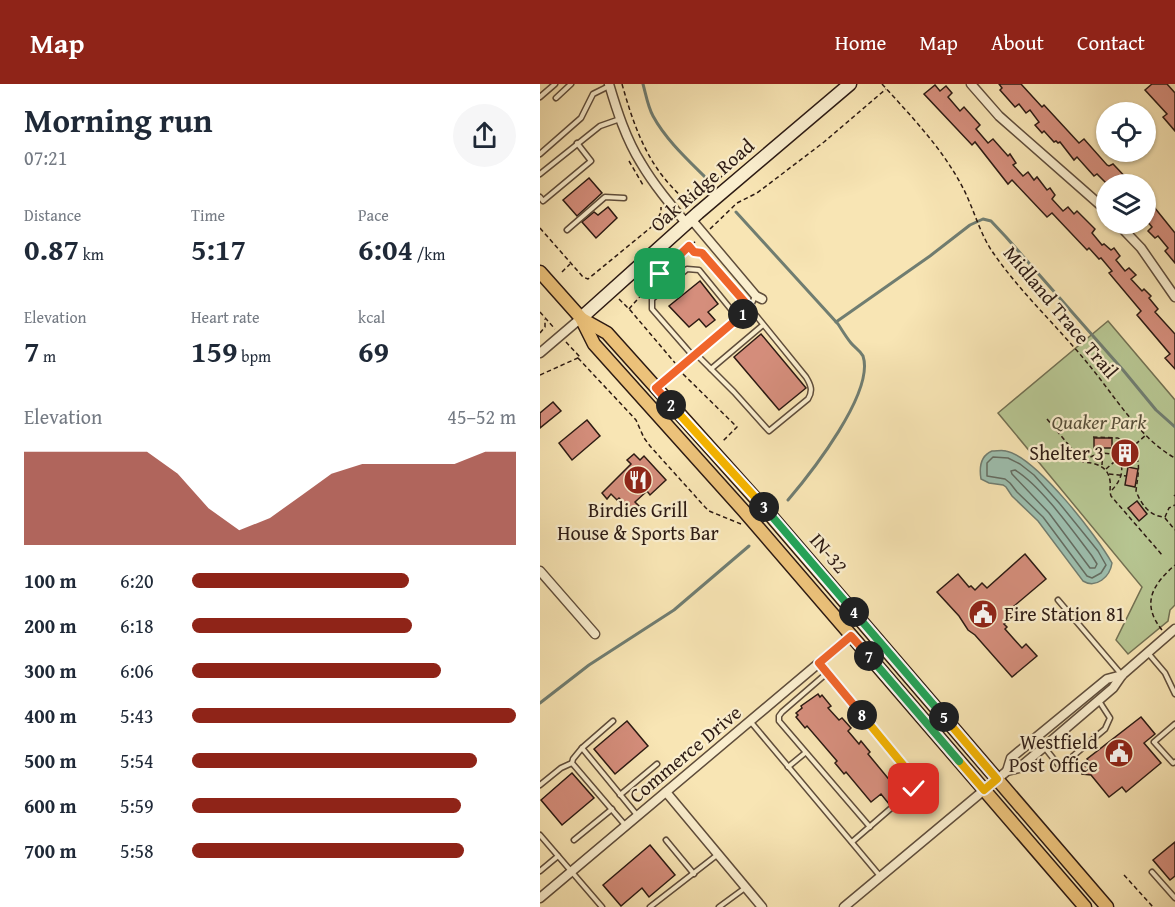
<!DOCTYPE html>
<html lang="en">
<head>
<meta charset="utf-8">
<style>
	body { margin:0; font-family:"Gentium Book Plus",serif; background:#f6f6f7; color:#1f2937; height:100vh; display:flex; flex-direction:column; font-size:22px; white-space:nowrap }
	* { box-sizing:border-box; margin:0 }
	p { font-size:20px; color:#747a83 }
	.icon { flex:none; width:33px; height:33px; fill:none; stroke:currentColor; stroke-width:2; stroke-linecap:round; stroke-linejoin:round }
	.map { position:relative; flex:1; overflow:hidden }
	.panel { display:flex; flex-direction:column; background:#fff; width:540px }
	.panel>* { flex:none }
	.tools { position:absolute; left:556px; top:18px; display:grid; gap:12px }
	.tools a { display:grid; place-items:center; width:60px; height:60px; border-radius:50%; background:#fff; box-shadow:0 2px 4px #0004; font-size:30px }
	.pin { position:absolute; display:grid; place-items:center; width:51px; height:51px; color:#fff; margin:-26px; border-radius:12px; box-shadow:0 3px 9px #0006 }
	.km { position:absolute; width:30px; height:30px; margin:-15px; border-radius:50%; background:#222; color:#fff; font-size:16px; line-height:30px; text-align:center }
	.round { display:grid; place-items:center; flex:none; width:63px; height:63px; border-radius:32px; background:#f6f6f7 }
	.overview { display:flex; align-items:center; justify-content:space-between; height:102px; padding:0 24px }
	h1 { font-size:33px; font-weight:700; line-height:45px }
	.metrics { display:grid; grid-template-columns:repeat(3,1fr); gap:9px; height:102px; padding:6px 24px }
	.metrics div { display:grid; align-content:center }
	.metrics b { font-size:30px; font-weight:700 }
	.metrics small { font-size:16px; font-weight:400 }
	.metrics p { font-size:16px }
	.chart { height:168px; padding:12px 24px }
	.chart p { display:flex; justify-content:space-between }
	.chart svg { width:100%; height:108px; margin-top:6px; fill:#8f2418; opacity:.7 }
	ul { padding:0 24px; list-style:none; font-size:20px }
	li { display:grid; grid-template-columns:96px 72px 1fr; align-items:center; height:45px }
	li i { height:15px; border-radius:8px; background:#8f2418 }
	header { display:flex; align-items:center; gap:36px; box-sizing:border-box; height:84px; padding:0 30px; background:#8f2418; color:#fff }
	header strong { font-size:28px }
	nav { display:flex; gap:33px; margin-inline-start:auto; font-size:21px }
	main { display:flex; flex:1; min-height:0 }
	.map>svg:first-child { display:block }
	.green { fill:#b7c692; stroke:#727052; stroke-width:1.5 }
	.water { fill:#9dbfaf; stroke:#707d71; stroke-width:1.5 }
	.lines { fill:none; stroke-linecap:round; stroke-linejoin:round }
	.shore { stroke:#646c61; stroke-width:1.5 }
	.stream { stroke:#707d71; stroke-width:3 }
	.building { fill:#d58e7c; stroke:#2c1a13; stroke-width:1.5 }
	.lane-casing { stroke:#5f4d3b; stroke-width:7 }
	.street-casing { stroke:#5f4d3b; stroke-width:11 }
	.secondary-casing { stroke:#2c1a13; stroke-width:15 }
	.primary-casing { stroke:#2c1a13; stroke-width:15 }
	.path { stroke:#2c1a13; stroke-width:1.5; stroke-dasharray:4.5 3; stroke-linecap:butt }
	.lane { stroke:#faeece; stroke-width:4 }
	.street { stroke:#faeece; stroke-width:8 }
	.secondary { stroke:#faeece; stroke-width:12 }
	.primary { stroke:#ecc27a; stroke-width:12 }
	.split-1-casing { stroke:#fff; stroke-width:12 }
	.split-2-casing { stroke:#fff; stroke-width:12 }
	.split-3-casing { stroke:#fff; stroke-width:12 }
	.split-4-casing { stroke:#fff; stroke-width:12 }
	.split-5-casing { stroke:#fff; stroke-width:12 }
	.split-6-casing { stroke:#fff; stroke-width:12 }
	.split-7-casing { stroke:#fff; stroke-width:12 }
	.split-8-casing { stroke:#fff; stroke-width:12 }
	.split-9-casing { stroke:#fff; stroke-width:12 }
	.split-1 { stroke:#f0652b; stroke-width:8 }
	.split-2 { stroke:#f0652b; stroke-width:8 }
	.split-3 { stroke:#f5b400; stroke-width:8 }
	.split-4 { stroke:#22a559; stroke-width:8 }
	.split-5 { stroke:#22a559; stroke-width:8 }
	.split-6 { stroke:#f5b400; stroke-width:8 }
	.split-7 { stroke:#22a559; stroke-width:8 }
	.split-8 { stroke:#f0652b; stroke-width:8 }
	.split-9 { stroke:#f5b400; stroke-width:8 }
	.labels { text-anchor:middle; stroke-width:4.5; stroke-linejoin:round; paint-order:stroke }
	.street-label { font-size:20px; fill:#2c1a13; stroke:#faeece }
	.park-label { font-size:20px; font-style:italic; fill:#564e39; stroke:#faeece }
	.poi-label { font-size:20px; fill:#2c1a13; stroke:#faeece; text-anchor:end }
</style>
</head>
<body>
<header>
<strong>Map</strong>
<nav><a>Home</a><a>Map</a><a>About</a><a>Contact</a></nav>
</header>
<main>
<section class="panel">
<div class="overview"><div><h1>Morning run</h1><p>07:21</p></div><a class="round"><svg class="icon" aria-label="share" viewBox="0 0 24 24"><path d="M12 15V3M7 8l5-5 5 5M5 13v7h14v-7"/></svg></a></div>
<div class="metrics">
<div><p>Distance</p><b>0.87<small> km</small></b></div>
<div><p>Time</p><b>5:17</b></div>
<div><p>Pace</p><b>6:04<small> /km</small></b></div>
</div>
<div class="metrics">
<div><p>Elevation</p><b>7<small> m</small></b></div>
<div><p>Heart rate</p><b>159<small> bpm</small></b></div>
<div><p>kcal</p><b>69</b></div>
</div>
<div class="chart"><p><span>Elevation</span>45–52 m</p>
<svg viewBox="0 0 160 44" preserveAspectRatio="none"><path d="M0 44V6L10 6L20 6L30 6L40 6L50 15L60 29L70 38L80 33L90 24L100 15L110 11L120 11L130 11L140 11L150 6L160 6V44z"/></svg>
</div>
<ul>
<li><b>100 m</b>6:20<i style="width:67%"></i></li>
<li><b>200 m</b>6:18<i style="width:68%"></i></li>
<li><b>300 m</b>6:06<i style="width:77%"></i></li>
<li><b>400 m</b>5:43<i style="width:100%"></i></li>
<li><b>500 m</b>5:54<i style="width:88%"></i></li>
<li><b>600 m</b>5:59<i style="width:83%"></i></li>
<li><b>700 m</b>5:58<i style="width:84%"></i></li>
</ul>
</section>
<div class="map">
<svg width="635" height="823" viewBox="0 0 635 823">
	<rect width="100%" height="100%" fill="#f8e5b4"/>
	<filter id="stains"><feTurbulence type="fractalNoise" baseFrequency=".00333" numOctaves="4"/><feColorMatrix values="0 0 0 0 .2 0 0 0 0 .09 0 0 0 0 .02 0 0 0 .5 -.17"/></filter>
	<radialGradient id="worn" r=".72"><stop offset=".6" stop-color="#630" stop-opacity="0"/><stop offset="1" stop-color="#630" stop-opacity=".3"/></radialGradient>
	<path class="green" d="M568,237L635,316V521L630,526L628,537L588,570L576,556L602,503L458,329Z"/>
	<path class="water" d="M452,367C457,367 462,366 466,367C496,373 557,452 572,479C570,493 556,505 543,497L498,437L472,412L466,403L463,401L449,399L441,395C439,383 440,372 452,367Z"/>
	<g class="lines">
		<g class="shore">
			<path d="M453,373L468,374L480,380L494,391L520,420L558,467L566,481L561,489L552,494L547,492L503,433L477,408L470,399L465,395L447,392V379Z"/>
			<path d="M475,386C501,402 533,447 552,472L557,480L555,484H550L509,429L472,390L471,387Z"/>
		</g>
		<g class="stream">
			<path d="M103,0C106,11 108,23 113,32C126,56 148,76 167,95"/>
			<path d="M196,128L298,240C302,246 306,253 311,259C315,264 320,266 323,272C335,308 271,389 248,416"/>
			<path d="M296,238L390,172L430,141L443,135L451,137L466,153L583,286L616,326L635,343"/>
			<path d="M0,619L49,581L134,526L209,462"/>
		</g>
	</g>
	<g class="building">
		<path d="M459,0H481L502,23L504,21L539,59L544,55L567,81L569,82L573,80L592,100H567L557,90L554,92L537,73L534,76L520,58L518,59L516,57L514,58L504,47L502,49L495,41L499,38L490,26L486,29L479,20L475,23L460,6L462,4Z"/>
		<path d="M612,0H627L635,9V47L623,33L627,30L605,6Z"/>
		<path d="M395,1L400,7L406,2L412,9L408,13L420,27L424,23L440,41L436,45L448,59L453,55L468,72L470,70L476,79L473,81L483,92L488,88L494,96L497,93L507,106L510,104L515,111L512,115L523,127L528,123L534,130L537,127L555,145L552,149L562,161L564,160L571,166L574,164L580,172L576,176L585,187L589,184L596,191L591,195L602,207L604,205L611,212L609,214L618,225L615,228L635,250V285L625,274L630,270L597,231L601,227L569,189L572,187L561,174L559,175L549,164L547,166L512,129L507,133L472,96L468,100L435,58L432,61L384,10Z"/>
		<path d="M49,94L62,109L37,132L23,116Z"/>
		<path d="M606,113L635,149V179L625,167L628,164L618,152L615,154L608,147L612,143L606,136Z"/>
		<path d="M68,123L77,134L56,154L42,138L54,128L58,131Z"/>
		<path d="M160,197L178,220L168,228L175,236L166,243L159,235L149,243L129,222Z"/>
		<path d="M221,250L266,304L239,326L194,273Z"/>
		<path d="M13,318L21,327L0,344V329Z"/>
		<path d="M47,336L60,352L32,376L19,359Z"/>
		<rect x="554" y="354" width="18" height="10"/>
		<path d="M583,359L595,373L587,379L575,365Z"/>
		<path d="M94,370L100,376L104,372L126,396L110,411L107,407L95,418L100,423L93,429L79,414L77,416L71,410L67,415L62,409L91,380L87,376Z"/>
		<path d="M588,383L598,385L595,403L585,401Z"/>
		<path d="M597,417L607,430L599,437L588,424Z"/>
		<path d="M485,470L506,495L467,528L472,533L464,540L467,543L465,545L482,564L486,560L497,572L472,593L435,551L428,546L419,532L397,508L418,490L429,503L431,502L435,506L442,499L447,504Z"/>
		<path d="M278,610L280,613L282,611L291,622L288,624L299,636L302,634L311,644L308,647L319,660L321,657L330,668L328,670L361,710L349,720L341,710L331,718L306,688L304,690L295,679L297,677L267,642L265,644L256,633L258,631L256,629L262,624L261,622Z"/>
		<path d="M601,633L615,650L604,659L621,679L586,708L582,703L569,713L551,691L542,690L543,682L553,683L547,675Z"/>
		<path d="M87,637L108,662L75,690L54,665Z"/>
		<path d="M32,689L54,714L22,741L1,716Z"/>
		<path d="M635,758V792L630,796L613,776Z"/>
		<path d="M110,761L135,791L109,813L102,804L81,822L63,801Z"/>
	</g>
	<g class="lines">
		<g class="lane-casing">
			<g id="lane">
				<path d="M0,13L15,0"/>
				<path d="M16,14L31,0"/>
				<path d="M0,70L41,34L53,10L69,2"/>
				<path d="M0,90L60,42L80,35"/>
				<path d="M0,113L3,117L51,77L37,59"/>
				<path d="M27,146L65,113L84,114"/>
				<path d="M156,270L194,308L229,347L268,315C273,307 271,301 266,293L210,224"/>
				<path d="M153,272L112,225V215L147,185L159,186L198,234"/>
				<path d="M171,285L223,241"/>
				<path d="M118,302L210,224L215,212"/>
				<path d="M518,516L581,590"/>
				<path d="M608,569L625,589L635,610"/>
				<path d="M279,579L375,697L372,706L312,758"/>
				<path d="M287,589L242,628L239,632V637L330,743"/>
				<path d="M73,637L42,664L97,731"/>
				<path d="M210,637L340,792"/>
				<path d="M635,640L614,658L633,679L635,678"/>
				<path d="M42,664L33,675L32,679L85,741"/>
				<path d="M505,664L520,683L565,645L570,634L559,617"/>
				<path d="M248,683L265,669"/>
				<path d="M0,701L21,684L32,679"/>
				<path d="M80,711L117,680"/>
				<path d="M0,751L62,823"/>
				<path d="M34,756L72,725"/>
				<path d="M126,756L154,790"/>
				<path d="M0,787L18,772"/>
				<path d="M612,788L635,814"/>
				<path d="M110,823L177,771"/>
				<path d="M179,823L205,804"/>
			</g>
		</g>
		<g class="street-casing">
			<g id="street">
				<path d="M69,0C77,27 86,55 101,79C114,101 130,120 146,139"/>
				<path d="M431,0L459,32L567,127"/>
				<path d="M151,135L216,212L222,215"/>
				<path d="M578,140L601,164L635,213"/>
				<path d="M0,269L41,234"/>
				<path d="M0,487L55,550"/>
				<path d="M467,687L471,674L567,595L582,591"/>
				<path d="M126,708L222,823"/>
				<path d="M0,814L311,552"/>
				<path d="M304,823L467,687L479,684L504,663L573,604L582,591L635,545"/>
			</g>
		</g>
		<g class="secondary-casing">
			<path id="secondary" d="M41,234L158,129L310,0"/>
		</g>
		<g class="primary-casing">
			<g id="primary">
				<path d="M0,188L41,234L54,260L203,426L545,823"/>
				<path d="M42,235L67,249L225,425L567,823"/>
			</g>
		</g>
		<g class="path">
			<path d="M82,0C91,32 101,63 121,90C130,102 140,111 150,122"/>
			<path d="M342,0C371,32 403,65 423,104C434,125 440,151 454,170C481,209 519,244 549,281C574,311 600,355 635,374"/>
			<path d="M89,77L103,101"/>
			<path d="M141,119L167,105L188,87"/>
			<path d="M119,135L128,130"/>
			<path d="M0,144L43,193L48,195L115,140L121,128V123"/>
			<path d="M170,145L197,119L217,109L284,58L346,5"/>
			<path d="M150,163L154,168L162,169L204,218"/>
			<path d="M22,188L30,180"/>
			<path d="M79,215L91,227L135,279"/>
			<path d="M89,225L125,184L157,156"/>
			<path d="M0,228L15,245"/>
			<path d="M0,249L5,243V235"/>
			<path d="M38,274L96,336L104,354L110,362L165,423L169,427L201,440"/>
			<path d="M143,290L197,343L183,357"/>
			<path d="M0,291L40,273L26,258"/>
			<path d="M507,335L543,378C556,379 568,382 570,397C571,402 569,406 571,412L623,472"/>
			<path d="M553,353L578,354C604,372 599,381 596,407C601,420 610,433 625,433L629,424L635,421"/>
			<path d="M590,365L606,351"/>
			<path d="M528,375L535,370"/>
			<path d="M544,377C573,356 597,382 570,408"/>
			<path d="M562,381L563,364"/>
			<path d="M566,385L581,372"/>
			<path d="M569,390L587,392"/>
			<path d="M634,411L635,412"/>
			<path d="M625,434L635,446"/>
			<path d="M622,546C601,520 612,501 635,481"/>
			<path d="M584,791L613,823"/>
		</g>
		<use href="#lane" class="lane"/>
		<use href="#street" class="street"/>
		<use href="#secondary" class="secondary"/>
		<use href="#primary" class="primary"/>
	</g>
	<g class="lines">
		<g class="split-1-casing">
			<path id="split-1" d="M120,190L149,162L154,168L162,169L210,224L203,230"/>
		</g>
		<g class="split-2-casing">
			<path id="split-2" d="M131,321L116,304L203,230"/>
		</g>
		<g class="split-3-casing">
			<path id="split-3" d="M131,321L224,423"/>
		</g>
		<g class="split-4-casing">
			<path id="split-4" d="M224,423L314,528"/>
		</g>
		<g class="split-5-casing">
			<path id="split-5" d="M314,528L404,633"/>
		</g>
		<g class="split-6-casing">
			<path id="split-6" d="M404,633L457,695L444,706L419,677"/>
		</g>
		<g class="split-7-casing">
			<path id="split-7" d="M329,572L419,677"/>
		</g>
		<g class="split-8-casing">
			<path id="split-8" d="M322,631L279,579L311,552L329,572"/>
		</g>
		<g class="split-9-casing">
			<path id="split-9" d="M322,631L373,693L375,699L374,705"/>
		</g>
		<use href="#split-1" class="split-1"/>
		<use href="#split-2" class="split-2"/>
		<use href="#split-3" class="split-3"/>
		<use href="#split-4" class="split-4"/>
		<use href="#split-5" class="split-5"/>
		<use href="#split-6" class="split-6"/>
		<use href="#split-7" class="split-7"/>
		<use href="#split-8" class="split-8"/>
		<use href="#split-9" class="split-9"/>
	</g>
	<defs>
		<g id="building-disc" transform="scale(1.5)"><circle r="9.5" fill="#8f2418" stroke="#faeece"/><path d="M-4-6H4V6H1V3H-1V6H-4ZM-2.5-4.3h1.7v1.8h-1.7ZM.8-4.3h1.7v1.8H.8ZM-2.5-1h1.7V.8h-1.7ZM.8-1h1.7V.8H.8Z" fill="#fff"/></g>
		<g id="restaurant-disc" transform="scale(1.5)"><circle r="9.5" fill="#8f2418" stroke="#faeece"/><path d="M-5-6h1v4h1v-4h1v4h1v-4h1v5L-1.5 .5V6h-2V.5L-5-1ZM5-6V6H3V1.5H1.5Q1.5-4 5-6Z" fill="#fff"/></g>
		<g id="civic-disc" transform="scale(1.5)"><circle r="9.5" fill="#8f2418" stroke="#faeece"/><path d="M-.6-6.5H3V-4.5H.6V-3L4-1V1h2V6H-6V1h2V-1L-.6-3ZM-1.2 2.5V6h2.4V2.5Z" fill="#fff"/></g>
	</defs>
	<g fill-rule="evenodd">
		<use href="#building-disc" x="585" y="369"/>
		<use href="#restaurant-disc" x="98" y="396"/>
		<use href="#civic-disc" x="443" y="530"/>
		<use href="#civic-disc" x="579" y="669"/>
	</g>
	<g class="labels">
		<g class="street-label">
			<text transform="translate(162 101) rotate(-41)" y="7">Oak Ridge Road</text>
			<text transform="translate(521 228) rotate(50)" y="7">Midland Trace Trail</text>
			<text transform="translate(289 469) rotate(49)" y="7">IN-32</text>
			<text transform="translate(145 670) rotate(-40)" y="7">Commerce Drive</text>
		</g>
		<g class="park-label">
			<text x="559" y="345">Quaker Park</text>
		</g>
		<g class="poi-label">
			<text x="564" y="376">Shelter 3</text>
			<text x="98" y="433" text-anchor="middle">Birdies Grill<tspan x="98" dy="23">House &amp; Sports Bar</tspan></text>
			<text x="464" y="537" text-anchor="start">Fire Station 81</text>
			<text x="558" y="665">Westfield<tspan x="558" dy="23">Post Office</tspan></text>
		</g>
	</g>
	<rect width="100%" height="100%" filter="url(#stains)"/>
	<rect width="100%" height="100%" fill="url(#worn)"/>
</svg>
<div class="tools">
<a><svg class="icon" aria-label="locate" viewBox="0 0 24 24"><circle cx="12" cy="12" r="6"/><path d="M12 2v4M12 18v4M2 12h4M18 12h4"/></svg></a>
<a><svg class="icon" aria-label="layers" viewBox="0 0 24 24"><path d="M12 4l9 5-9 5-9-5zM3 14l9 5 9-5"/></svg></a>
</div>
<div class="pin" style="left:120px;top:190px;background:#1e9e55"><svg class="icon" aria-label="arrive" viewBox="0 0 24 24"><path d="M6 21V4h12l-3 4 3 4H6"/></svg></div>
<div class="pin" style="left:374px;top:705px;background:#d93025"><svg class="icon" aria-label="check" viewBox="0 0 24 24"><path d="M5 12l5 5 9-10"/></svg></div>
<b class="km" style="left:203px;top:230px">1</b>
<b class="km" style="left:131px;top:321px">2</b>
<b class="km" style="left:224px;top:423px">3</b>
<b class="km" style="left:314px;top:528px">4</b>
<b class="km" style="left:404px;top:633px">5</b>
<b class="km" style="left:329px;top:572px">7</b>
<b class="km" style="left:322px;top:631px">8</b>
</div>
</main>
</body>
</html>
